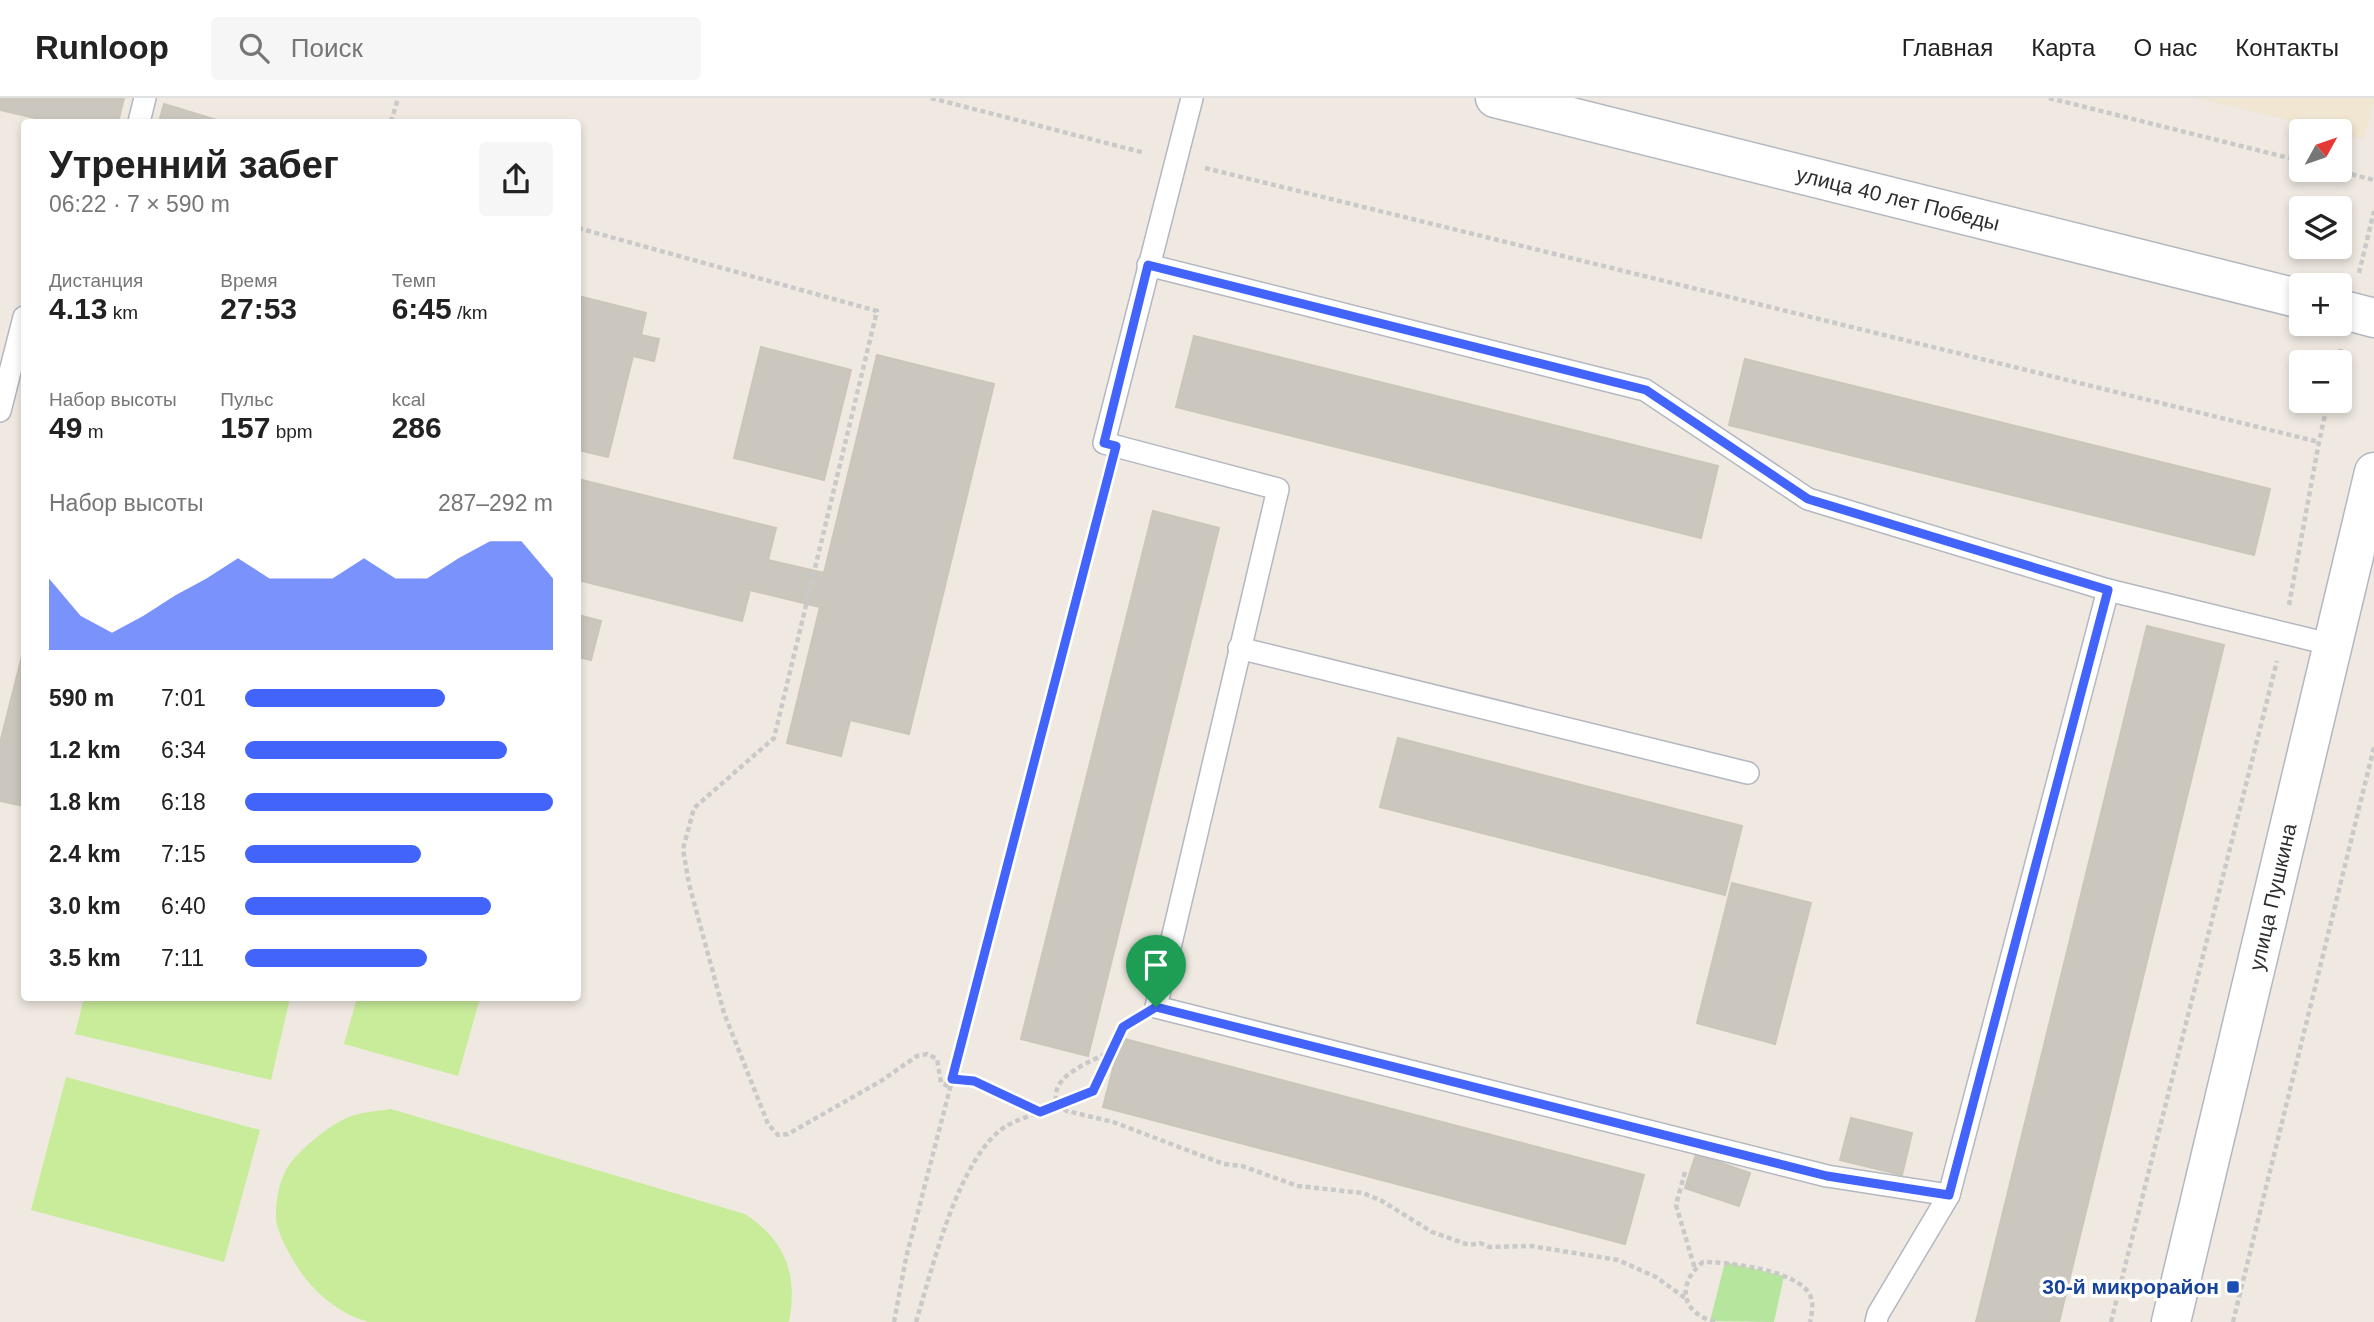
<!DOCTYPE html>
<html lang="ru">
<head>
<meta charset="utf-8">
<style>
	body { margin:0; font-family:Helvetica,sans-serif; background:#f6f6f6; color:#222; height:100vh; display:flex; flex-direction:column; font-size:26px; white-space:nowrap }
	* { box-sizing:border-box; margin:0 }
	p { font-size:23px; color:#767676 }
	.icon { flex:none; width:38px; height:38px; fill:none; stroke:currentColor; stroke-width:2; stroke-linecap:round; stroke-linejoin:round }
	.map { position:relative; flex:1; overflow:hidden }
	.details { position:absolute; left:21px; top:21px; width:560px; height:882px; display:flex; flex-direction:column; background:#fff; border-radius:7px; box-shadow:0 4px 10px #0003 }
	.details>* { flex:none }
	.needle { width:46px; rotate:50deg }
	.buttons { position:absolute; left:2289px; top:21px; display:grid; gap:14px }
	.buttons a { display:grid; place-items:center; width:63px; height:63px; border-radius:7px; background:#fff; box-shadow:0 4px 10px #0003; font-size:35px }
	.pin { position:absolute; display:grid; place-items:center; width:60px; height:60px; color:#fff; margin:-72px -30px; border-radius:50% 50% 50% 0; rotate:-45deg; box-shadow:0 0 7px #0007 }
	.pin .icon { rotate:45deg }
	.round { display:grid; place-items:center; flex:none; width:74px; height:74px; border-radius:7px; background:#f6f6f6 }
	.head { display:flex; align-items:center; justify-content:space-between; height:119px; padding:0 28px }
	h1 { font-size:38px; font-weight:800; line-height:52px }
	.metrics { display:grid; grid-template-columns:repeat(3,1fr); gap:10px; height:119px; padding:7px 28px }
	.metrics div { display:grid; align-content:center }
	.metrics b { font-size:30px; font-weight:800 }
	.metrics small { font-size:19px; font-weight:400 }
	.metrics p { font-size:19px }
	.chart { height:196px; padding:14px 28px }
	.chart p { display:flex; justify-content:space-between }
	.chart svg { width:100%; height:126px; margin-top:7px; fill:#4264fb; opacity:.7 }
	ul { padding:0 28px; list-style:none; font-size:23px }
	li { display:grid; grid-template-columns:112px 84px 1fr; align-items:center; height:52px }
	li i { height:18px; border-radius:9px; background:#4264fb }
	header { display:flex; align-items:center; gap:42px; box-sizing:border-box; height:98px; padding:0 35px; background:#fff; border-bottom:2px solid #e0e0e0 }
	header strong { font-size:33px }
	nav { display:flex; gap:38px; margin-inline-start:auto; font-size:24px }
	.search { width:490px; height:63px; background:#f6f6f6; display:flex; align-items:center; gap:18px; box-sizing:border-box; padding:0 24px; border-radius:7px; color:#767676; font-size:26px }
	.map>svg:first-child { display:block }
	.education { fill:#f0e6d1 }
	.green { fill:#b6e59e }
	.pitch { fill:#c9ec9a }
	.building { fill:#cbc7bf; stroke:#cbc5ba; stroke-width:2 }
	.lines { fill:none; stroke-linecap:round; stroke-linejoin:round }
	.service-casing { stroke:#b4b7c1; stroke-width:24 }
	.minor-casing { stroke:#b4b7c1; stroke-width:41 }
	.tertiary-casing { stroke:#b4b7c1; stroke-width:41 }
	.path { stroke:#c9c9c9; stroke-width:4.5; stroke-dasharray:5 3.5; stroke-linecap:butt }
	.service { stroke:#fff; stroke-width:21 }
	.minor { stroke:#fff; stroke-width:38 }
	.tertiary { stroke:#fff; stroke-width:38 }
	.route-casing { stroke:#fff; stroke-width:14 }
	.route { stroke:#4264fb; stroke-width:9 }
	.transit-dot { fill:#1a4fb4; stroke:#fff; stroke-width:2.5 }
	.labels { text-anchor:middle; stroke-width:7; stroke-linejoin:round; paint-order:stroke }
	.street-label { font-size:21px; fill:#2e2e2e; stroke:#fff }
	.transit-label { font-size:21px; font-weight:bold; fill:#164399; stroke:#fff; text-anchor:end }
</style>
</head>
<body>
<header>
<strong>Runloop</strong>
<div class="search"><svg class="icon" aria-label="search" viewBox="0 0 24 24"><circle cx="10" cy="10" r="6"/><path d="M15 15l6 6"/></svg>Поиск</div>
<nav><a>Главная</a><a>Карта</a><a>О нас</a><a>Контакты</a></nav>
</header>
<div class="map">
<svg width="2374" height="1224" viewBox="0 0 2374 1224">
	<rect width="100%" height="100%" fill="#efe9e1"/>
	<path class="education" d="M2197,0H2374V2L2364,41Z"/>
	<path class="green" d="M1725,1164L1784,1178L1774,1224L1710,1223Z"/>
	<g class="pitch">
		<path d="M84,900H290L271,982L75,936Z"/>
		<path d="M357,900H480L458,978L344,946Z"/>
		<path d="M66,979L260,1032L224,1164L31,1112Z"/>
		<path d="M391,1011L745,1116C786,1143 798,1177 789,1224H369C341,1217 314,1195 298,1170C290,1157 281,1142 277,1127C274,1113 278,1087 285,1074C293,1056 330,1026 349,1019C361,1014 378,1013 391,1011Z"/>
	</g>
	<g class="building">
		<path d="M0,0H124L118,24H53L0,12Z"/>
		<path d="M164,6L223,24H159Z"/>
		<path d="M578,198L646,215L641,237L659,241L654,263L633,258L608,359L578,352Z"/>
		<path d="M1194,238L1718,368L1701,440L1176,309Z"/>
		<path d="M761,249L851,272L824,382L734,360Z"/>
		<path d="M877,257L994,286L909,636L850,622L841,658L787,645L820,509L750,492L742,523L578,482V381L776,430L768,462L824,475Z"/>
		<path d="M1745,261L2270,391L2254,457L1729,327Z"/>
		<path d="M1153,413L1219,430L1088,958L1021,941Z"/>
		<path d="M578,517L601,523L591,562L578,559Z"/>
		<path d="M2147,528L2224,547L2059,1224H1976Z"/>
		<path d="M24,550V708L0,703V645Z"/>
		<path d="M1398,640L1742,728L1725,797L1380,709Z"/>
		<path d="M1732,785L1811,805L1775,946L1697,925Z"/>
		<path d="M1121,940L1644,1077L1625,1146L1103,1009Z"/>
		<path d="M1851,1020L1912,1035L1902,1077L1840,1062Z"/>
		<path d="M1696,1056L1750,1075L1739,1108L1685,1090Z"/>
	</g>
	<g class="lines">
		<g class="service-casing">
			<g id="service">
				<path d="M1192,0L1104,345L1278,391L1156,909L1827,1078L1949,1097L2108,492"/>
				<path d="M139,24L145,0"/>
				<path d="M1148,167L1645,292L1808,401L2108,492L2333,547"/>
				<path d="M0,313L24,219"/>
				<path d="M1239,550L1748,675"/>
				<path d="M1876,1224L1878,1216L1949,1097"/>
			</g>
		</g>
		<g class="minor-casing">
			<g id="minor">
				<path d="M1495,0L2301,201"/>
				<path d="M2340,211L2374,220"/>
			</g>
		</g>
		<g class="tertiary-casing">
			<path id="tertiary" d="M2171,1224L2374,374"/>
		</g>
		<g class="path">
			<path d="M931,0L1145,55"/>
			<path d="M2049,0L2301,63"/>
			<path d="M391,24L398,0"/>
			<path d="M1205,70L2319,344"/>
			<path d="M2335,72L2374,82"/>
			<path d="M578,130L877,213L774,640L694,710L683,751L689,786L724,915L768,1026L778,1037L788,1036L881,983L917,958L927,956L937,961L941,985L950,989"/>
			<path d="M2359,175L2374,113"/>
			<path d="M2338,264L2341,251"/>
			<path d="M2289,507L2319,344L2328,303"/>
			<path d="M1113,952C1092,964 1045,978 1058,1008L1067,1013L1113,1024L1224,1066L1242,1068L1298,1088L1363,1095L1382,1103L1432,1134L1469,1147L1480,1145L1489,1149L1531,1148L1618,1162L1656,1179L1685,1200"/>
			<path d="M952,980L974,983L1039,1014"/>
			<path d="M1685,1074L1676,1107L1695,1171"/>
			<path d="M894,1224L906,1160L1109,377"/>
			<path d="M916,1224C932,1172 959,1055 1008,1027C1035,1013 1067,1008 1093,993L1123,929L1132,923"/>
			<path d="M1715,1224C1681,1215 1676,1186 1703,1164C1727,1164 1798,1172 1810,1197C1814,1205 1812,1215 1810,1224"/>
			<path d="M2111,1224L2277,563"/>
			<path d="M2233,1224L2374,649"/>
		</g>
		<use href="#service" class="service"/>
		<use href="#minor" class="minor"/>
		<use href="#tertiary" class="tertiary"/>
	</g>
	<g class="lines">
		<g class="route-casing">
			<path id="route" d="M1148,167L1646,292L1808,401L2108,492L1949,1097L1827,1078L1156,909L1123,929L1093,993L1040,1014L974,983L952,981L1116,348L1104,345Z"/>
		</g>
		<use href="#route" class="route"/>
	</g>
	<rect class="transit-dot" x="2226" y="1182" width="14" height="14" rx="3.5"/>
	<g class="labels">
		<g class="street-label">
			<text transform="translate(1898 101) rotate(14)" y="7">улица 40 лет Победы</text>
			<text transform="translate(2273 799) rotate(-77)" y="7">улица Пушкина</text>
		</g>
		<g class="transit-label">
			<text x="2219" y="1196">30-й микрорайон</text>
		</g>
	</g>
</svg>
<div class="buttons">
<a><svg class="needle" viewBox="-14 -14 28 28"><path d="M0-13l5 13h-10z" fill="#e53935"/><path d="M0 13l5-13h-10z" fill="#767676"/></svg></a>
<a><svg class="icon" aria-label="layers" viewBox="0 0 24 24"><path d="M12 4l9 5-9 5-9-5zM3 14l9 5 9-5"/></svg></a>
<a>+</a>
<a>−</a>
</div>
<div class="pin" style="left:1156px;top:909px;background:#1e9e55"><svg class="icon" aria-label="arrive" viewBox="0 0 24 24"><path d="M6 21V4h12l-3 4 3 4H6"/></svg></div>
<section class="details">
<div class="head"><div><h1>Утренний забег</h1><p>06:22 · 7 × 590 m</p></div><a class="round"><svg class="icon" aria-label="share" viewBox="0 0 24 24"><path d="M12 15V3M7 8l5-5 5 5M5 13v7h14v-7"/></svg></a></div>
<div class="metrics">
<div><p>Дистанция</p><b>4.13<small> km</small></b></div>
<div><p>Время</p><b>27:53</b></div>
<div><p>Темп</p><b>6:45<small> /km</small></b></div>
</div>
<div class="metrics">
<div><p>Набор высоты</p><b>49<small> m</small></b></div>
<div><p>Пульс</p><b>157<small> bpm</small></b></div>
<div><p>kcal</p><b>286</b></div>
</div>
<div class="chart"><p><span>Набор высоты</span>287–292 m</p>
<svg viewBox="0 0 160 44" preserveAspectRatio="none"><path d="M0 44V19L10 32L20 38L30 32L40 25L50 19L60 12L70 19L80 19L90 19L100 12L110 19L120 19L130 12L140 6L150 6L160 19V44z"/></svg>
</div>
<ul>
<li><b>590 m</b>7:01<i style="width:65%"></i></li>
<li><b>1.2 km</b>6:34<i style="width:85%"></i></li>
<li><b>1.8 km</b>6:18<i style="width:100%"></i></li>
<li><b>2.4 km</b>7:15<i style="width:57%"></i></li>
<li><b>3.0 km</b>6:40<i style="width:80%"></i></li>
<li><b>3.5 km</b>7:11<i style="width:59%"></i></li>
</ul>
</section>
</div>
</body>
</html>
